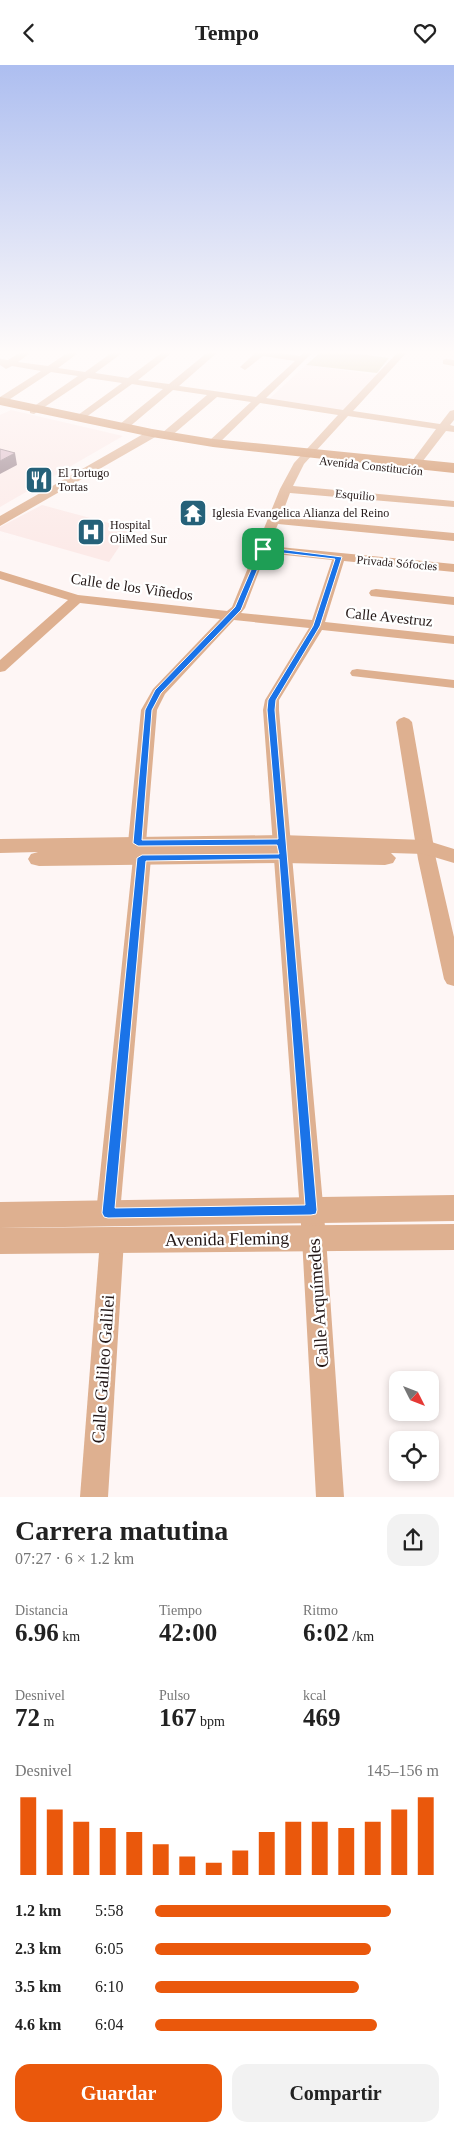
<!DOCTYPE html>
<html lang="es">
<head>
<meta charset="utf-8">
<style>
	body { margin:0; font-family:Georgia,serif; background:#f2f2f2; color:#222; height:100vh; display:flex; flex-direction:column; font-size:19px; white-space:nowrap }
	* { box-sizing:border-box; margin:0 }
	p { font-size:16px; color:#767676 }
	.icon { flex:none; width:28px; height:28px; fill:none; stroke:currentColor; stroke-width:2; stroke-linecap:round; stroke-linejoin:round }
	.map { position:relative; height:1432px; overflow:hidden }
	.sheet { display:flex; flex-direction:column; background:#fff; flex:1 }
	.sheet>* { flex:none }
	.needle { width:32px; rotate:132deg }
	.tools { position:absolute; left:389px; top:1306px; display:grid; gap:10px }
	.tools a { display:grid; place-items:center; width:50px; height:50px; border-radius:10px; background:#fff; box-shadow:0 2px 8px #0003; font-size:25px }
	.pin { position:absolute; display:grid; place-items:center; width:42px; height:42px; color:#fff; margin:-21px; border-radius:10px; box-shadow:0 2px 8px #0006 }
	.round { display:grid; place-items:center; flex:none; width:52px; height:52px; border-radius:15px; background:#f2f2f2 }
	.overview { display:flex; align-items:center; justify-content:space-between; height:85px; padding:0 15px }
	h1 { font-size:28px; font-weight:600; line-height:38px }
	.metrics { display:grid; grid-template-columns:repeat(3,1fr); gap:8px; height:85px; padding:5px 15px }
	.metrics div { display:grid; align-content:center }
	.metrics b { font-size:25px; font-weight:600 }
	.metrics small { font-size:14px; font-weight:400 }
	.metrics p { font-size:14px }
	.chart { height:140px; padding:10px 15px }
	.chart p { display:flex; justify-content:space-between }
	.chart svg { width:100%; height:90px; margin-top:5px; stroke:#ea580c; stroke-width:6 }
	.button { display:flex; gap:10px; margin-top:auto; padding:10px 15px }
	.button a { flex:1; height:58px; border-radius:15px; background:#ea580c; color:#fff; font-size:20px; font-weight:600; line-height:58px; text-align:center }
	.button a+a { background:#f2f2f2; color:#222 }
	ul { padding:0 15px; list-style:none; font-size:16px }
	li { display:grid; grid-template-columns:80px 60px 1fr; align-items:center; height:38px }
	li i { height:12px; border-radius:6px; background:#ea580c }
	header { display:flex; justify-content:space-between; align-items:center; height:65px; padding:0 15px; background:#fff; font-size:22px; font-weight:600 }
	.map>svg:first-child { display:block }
	.built { fill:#fceae8 }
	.green { fill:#d6c396 }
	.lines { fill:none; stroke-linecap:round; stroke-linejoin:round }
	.minor { fill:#deb090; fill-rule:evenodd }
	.tertiary { fill:#deb090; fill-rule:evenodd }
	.secondary { fill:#ce8b5a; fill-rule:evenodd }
	.shaded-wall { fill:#9a838c }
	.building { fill:#dcbbc8; stroke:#9a838c }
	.route { fill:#1a73e8; stroke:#fff; fill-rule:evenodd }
	.labels { text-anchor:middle; stroke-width:4.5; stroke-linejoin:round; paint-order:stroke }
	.far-street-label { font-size:12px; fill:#231716; stroke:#fff }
	.far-poi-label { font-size:12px; fill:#231716; stroke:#fff; text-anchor:start }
	.street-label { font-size:15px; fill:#231716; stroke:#fff }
	.near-street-label { font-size:18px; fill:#231716; stroke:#fff }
</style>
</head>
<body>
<header><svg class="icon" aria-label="back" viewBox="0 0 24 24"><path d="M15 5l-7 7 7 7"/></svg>Tempo<svg class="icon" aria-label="heart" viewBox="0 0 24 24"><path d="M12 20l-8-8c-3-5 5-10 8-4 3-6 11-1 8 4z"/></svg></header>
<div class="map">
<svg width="454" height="1432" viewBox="0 0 454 1432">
	<rect width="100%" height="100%" fill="#fef6f5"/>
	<g class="built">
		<path d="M306,300L376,310L343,346L269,334Z"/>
		<path d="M11,345L123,371L0,442V350Z"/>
		<path d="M42,440L131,464L109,497L0,466V462Z"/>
	</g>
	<path class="green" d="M322,286H338L389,293L377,308L306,300Z"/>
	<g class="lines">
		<g class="minor">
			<path d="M22,286H33L18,297L48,301L70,286H81L58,303L85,307L114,286H125L95,308L128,313L164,286H174L138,315L169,319L209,286H219L179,321L256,332L295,296L263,291L245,305L240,302L254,289L245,286H270L300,291L304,286H314L266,333L343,345L399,286H408L353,346L440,359L450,346L454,345V355L450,360L454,361V367L446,366L419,401L415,402L410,399L436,364L348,351L304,399L293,421L454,436V442L290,428L281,452L454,468V476L278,459L269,481L454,499V507L344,496L325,557L454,571V579L322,565L279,635V645L326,1173L344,1432H316L302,1173L263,645L265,635L309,563L234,555L165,629L157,645L146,778L143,782L137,784L131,782L128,778L141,645L153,624L220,554L80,538L5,606L0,607V595L68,535L0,514V506L78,530L227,546L232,542L280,424L294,398L338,350L260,338L217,380L213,381L208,378L209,376L251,337L217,332L170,372H162L161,370L162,368L207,330L173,325L128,363H120L119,361L120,359L163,324L132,319L82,355L78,354V350L122,318L88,313L34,349L30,348V344L78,311L51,307L4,338L0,339V332L41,306L12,301L6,304L0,300V294L8,295ZM266,488L332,495L312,555L241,548L245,543Z"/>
			<path d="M446,294L454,295V301L443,299V295Z"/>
			<path d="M376,524L454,532V540L371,531L369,528L371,525Z"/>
			<path d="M357,604L454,615V623L352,611L350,608L352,605Z"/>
			<path d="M404,652L409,654L412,657L436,794L454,872V921L447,919L444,914L418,794L396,657L399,654Z"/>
			<path d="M142,787L148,789L151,793L120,1148L116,1155L108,1158L100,1155L96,1148L133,793L136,789Z"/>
			<path d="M112,1164L120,1167L124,1175L108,1432H80L100,1175L104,1167Z"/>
		</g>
		<g class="tertiary">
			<path d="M152,364L158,368L157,371L0,461V451Z"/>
			<path d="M281,770L425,775L454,784V798L424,789L391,788L396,793L393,798L385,800L283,798L39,801L31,799L28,794L31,789L38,787L0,788V774ZM281,784H291L184,785Z"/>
			<path d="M454,1130V1156L0,1163V1137Z"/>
			<path d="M454,1159V1185L0,1189V1163Z"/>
		</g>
		<path class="secondary" d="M0,332L152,364L213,374L454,398V408L213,382L152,372L0,340Z"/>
	</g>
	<path class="shaded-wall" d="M15,388L17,400L0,409V396Z"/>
	<path class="building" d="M0,384L15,388L0,396Z"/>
	<linearGradient id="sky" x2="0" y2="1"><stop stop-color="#adbef0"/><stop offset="0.59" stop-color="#fffbfa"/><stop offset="1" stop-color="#fffbfa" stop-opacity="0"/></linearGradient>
	<rect width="454" height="487" fill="url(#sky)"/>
	<path class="route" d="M263,482L342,492L320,561L276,635L275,645L317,1145L316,1149L311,1150L108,1153L104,1152L102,1148L137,793L142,790L279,789L277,780L138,781L133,778L145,645L155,625L235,542L260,484ZM265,486L335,494L313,561L268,635L267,645L278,774L142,775L152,645L161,628L241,545ZM279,794L305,1140L115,1143L146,796Z"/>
	<defs>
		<g id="restaurant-square" transform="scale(1.4375)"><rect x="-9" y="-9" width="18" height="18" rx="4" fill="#256179" stroke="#fff"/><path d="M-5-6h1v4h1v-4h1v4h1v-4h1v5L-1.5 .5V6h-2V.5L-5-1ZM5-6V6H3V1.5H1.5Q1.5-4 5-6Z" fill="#fff"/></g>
		<g id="temple-square" transform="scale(1.4375)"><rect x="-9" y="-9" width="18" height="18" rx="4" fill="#256179" stroke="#fff"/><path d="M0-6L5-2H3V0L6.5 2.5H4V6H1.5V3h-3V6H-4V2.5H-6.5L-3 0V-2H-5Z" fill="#fff"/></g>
		<g id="hospital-square" transform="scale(1.4375)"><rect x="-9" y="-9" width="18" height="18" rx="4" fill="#256179" stroke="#fff"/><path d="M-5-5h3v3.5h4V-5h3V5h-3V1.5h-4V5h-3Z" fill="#fff"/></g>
	</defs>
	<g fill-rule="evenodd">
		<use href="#restaurant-square" x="39" y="415"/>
		<use href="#temple-square" x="193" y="448"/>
		<use href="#hospital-square" x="91" y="467"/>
	</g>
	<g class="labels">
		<g class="far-street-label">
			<text transform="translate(371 401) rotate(6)" y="4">Avenida Constitución</text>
			<text transform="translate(355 430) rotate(5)" y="4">Esquilio</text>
			<text transform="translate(397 498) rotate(5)" y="4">Privada Sófocles</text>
		</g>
		<g class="far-poi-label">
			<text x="58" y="412">El Tortugo<tspan x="58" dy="14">Tortas</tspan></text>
			<text x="212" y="452">Iglesia Evangelica Alianza del Reino</text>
			<text x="110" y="464">Hospital<tspan x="110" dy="14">OliMed Sur</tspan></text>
		</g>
		<g class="street-label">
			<text transform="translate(132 522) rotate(8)" y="5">Calle de los Viñedos</text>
			<text transform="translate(389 552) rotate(6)" y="5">Calle Avestruz</text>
		</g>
		<g class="near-street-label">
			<text transform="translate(227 1174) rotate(-1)" y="6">Avenida Fleming</text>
			<text transform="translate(318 1238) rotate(-94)" y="6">Calle Arquímedes</text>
			<text transform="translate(103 1304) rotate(-86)" y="6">Calle Galileo Galilei</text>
		</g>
	</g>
</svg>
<div class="tools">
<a><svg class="needle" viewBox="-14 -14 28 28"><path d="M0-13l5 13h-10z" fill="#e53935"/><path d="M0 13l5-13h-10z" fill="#767676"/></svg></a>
<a><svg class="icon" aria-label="locate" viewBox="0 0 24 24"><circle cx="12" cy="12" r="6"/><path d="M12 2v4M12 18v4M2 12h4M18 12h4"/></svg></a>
</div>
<div class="pin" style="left:263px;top:484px;background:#1e9e55"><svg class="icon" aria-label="arrive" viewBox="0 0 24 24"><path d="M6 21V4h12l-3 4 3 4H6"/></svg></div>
</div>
<section class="sheet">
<div class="overview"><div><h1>Carrera matutina</h1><p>07:27 · 6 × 1.2 km</p></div><a class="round"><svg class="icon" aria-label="share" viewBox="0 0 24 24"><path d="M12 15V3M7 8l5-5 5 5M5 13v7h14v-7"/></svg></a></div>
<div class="metrics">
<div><p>Distancia</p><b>6.96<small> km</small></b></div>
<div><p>Tiempo</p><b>42:00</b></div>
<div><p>Ritmo</p><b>6:02<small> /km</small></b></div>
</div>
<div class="metrics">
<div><p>Desnivel</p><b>72<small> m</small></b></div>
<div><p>Pulso</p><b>167<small> bpm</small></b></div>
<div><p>kcal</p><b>469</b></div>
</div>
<div class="chart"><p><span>Desnivel</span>145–156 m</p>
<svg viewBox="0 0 160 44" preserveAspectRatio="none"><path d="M5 44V6M15 44V12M25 44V18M35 44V21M45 44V23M55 44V29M65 44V35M75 44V38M85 44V32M95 44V23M105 44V18M115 44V18M125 44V21M135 44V18M145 44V12M155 44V6"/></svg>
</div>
<ul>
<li><b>1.2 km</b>5:58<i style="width:83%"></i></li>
<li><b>2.3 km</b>6:05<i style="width:76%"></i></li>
<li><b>3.5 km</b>6:10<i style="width:72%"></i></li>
<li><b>4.6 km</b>6:04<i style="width:78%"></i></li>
</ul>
<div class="button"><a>Guardar</a><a>Compartir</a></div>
</section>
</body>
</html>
